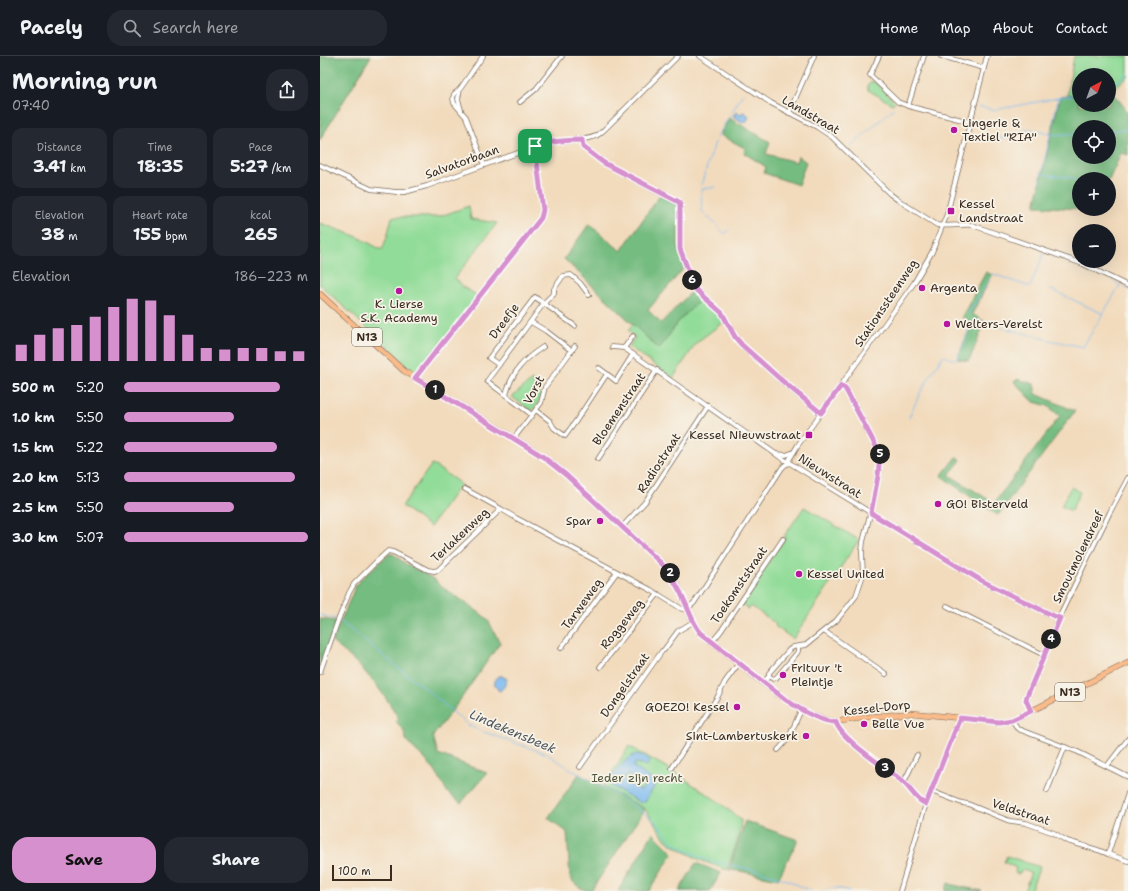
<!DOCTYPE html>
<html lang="en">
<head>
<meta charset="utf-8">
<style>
	body { margin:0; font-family:"Shantell Sans",sans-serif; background:#242831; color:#f1f3f6; height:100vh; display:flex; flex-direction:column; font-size:15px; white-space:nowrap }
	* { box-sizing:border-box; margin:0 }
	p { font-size:13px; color:#9ea1a6 }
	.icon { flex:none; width:22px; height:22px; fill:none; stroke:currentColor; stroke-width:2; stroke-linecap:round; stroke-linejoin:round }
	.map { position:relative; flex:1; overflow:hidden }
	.sheet { display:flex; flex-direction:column; background:#171b24; width:320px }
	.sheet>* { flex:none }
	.needle { width:26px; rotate:41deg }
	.buttons { position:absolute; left:752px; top:12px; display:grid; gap:8px }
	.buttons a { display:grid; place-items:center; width:44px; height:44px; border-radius:50%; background:#171b24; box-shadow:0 4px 16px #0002; font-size:20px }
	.scale { position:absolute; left:12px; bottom:10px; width:60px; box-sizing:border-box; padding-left:4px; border:2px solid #3b2a1e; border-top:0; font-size:11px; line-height:14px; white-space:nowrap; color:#3b2a1e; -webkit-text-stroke:3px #f7f3e8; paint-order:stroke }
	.pin { position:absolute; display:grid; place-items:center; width:34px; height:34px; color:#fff; margin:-17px; border-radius:8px; box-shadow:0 2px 6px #0006 }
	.km { position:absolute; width:20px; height:20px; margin:-10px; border-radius:50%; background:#222; color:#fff; font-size:11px; line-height:20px; text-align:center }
	.round { display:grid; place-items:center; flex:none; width:42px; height:42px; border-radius:16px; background:#242831 }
	.overview { display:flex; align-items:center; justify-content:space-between; height:68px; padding:0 12px }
	h1 { font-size:22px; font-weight:700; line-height:30px }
	.figures { display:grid; grid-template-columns:repeat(3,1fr); gap:6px; height:68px; padding:4px 12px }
	.figures div { display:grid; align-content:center; border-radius:10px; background:#242831; text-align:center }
	.figures b { font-size:17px; font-weight:700 }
	.figures small { font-size:11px; font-weight:400 }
	.figures p { font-size:11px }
	.chart { height:112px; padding:8px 12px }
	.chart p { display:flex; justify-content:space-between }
	.chart svg { width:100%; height:72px; margin-top:4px; stroke:#d690ce; stroke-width:6 }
	.action { display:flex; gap:8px; margin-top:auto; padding:8px 12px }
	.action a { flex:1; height:46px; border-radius:16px; background:#d690ce; color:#111; font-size:16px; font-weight:700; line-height:46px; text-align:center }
	.action a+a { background:#242831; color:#f1f3f6 }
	ul { padding:0 12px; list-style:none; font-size:13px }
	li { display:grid; grid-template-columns:64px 48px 1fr; align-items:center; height:30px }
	li i { height:10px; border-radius:5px; background:#d690ce }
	header { display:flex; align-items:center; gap:24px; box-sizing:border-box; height:56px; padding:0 20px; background:#171b24; border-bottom:1px solid #363941 }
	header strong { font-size:19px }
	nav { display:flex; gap:22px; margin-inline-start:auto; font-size:14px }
	.search { width:280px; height:36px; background:#242831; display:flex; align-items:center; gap:10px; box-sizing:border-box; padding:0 14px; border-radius:16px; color:#9ea1a6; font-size:15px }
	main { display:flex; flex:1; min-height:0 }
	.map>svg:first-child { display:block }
	.green { fill:#91dc98; stroke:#66835b }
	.forest { fill:#74bc80; stroke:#58734f; fill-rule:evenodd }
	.water { fill:#7ebbf0; stroke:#5c7287; fill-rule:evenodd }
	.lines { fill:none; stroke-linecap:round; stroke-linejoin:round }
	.stream { stroke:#7ebbf0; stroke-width:1 }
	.minor-casing { stroke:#7b6856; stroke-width:5.5 }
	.major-casing { stroke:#7b6856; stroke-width:6 }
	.minor { stroke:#fff; stroke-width:4 }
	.major { stroke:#fabb8b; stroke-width:5 }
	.route-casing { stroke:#fff; stroke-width:8 }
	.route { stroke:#d690ce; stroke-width:5 }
	.poi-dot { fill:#b5179e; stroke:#f7f3e8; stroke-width:1.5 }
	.labels { text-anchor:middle; stroke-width:3.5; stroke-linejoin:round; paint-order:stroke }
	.shield { fill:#f7f3e8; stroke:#73665b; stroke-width:1 }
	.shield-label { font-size:11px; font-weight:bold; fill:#3b2a1e }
	.street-label { font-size:12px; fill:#3b2a1e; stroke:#f7f3e8 }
	.poi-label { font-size:12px; fill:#3b2a1e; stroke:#f7f3e8; text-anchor:start }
	.park-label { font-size:12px; fill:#50563c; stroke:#f7f3e8 }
	.water-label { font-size:13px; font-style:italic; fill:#4f565d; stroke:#f7f3e8 }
</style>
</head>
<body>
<header>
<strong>Pacely</strong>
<div class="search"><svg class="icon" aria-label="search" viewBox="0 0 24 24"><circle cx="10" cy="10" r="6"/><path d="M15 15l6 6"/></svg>Search here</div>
<nav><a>Home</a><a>Map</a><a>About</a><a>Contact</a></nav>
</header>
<main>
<section class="sheet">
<div class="overview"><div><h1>Morning run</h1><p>07:40</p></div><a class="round"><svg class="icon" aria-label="share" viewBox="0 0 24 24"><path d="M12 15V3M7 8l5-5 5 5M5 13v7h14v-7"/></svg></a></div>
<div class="figures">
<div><p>Distance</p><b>3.41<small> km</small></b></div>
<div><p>Time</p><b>18:35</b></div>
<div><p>Pace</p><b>5:27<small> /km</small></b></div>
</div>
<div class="figures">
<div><p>Elevation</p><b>38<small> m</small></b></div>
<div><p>Heart rate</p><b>155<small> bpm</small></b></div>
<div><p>kcal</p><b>265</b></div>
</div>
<div class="chart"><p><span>Elevation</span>186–223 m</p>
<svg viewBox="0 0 160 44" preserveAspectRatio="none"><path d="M5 44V34M15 44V28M25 44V24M35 44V22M45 44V17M55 44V11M65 44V6M75 44V7M85 44V16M95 44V28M105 44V36M115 44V37M125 44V36M135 44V36M145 44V38M155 44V38"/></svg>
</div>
<ul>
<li><b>500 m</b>5:20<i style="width:85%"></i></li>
<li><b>1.0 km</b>5:50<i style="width:60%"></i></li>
<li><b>1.5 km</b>5:22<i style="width:83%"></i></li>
<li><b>2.0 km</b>5:13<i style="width:93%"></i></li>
<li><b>2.5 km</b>5:50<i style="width:60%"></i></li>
<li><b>3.0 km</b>5:07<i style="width:100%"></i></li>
</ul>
<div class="action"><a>Save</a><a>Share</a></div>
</section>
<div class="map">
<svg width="808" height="835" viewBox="0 0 808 835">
	<rect width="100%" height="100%" fill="#f7f3e8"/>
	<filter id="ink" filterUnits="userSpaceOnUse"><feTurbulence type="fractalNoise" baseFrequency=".025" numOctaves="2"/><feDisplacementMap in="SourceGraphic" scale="8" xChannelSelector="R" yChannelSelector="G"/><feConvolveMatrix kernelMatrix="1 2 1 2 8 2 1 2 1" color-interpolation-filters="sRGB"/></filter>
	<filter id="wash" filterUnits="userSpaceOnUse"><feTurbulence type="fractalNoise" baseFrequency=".012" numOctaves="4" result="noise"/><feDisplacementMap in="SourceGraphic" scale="16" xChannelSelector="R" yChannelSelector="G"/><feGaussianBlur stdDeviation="0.9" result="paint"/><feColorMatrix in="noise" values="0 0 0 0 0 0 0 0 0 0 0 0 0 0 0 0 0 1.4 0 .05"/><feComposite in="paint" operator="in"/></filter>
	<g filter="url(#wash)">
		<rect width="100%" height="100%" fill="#f2dbbd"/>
		<g class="green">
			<path d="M754,0H808V21L791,34L789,35V19H759V38L747,40Z"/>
			<path d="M551,26H555L575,46L572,48L548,34L547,30Z"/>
			<path d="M149,150L151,163L177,167L135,222L143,231L158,240L96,318L89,313L80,302L0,229V167L38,181L62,194L67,181L72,161H118Z"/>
			<path d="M381,243L397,255L405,265L377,286L353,322L309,291L315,281L308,275L313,268L339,293L359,265Z"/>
			<path d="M212,324L221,339C219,345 216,352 211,355L192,341Z"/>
			<path d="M112,408L141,428L110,471L82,450Z"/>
			<path d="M751,431L760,436L751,455L741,450Z"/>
			<path d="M484,451L539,484L473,583L455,570L456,568L431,550L429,553L421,547L465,482V479Z"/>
			<path d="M309,690L351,714L399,746L421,764C421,777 412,801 407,814L380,804L353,789L346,784L325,753L283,731Z"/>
			<path d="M687,800L720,811L710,835H704L710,819V817L703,814L698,818H696L695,816L696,812L684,806Z"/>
		</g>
		<g class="forest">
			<path d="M0,0H51L0,84Z"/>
			<path d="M791,34L808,56V99L801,97L789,124L759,123V153H776L775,154L715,150L740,41L759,38V49H789V35ZM759,71H789V101H759Z"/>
			<path d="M409,62L450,86L446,98L476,106L478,100L486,106L478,129L444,117L446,111L424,97L425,92L400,79Z"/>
			<path d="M340,139L355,146L358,149V188L359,197L365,211L328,254L341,267L374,233L381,243L359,265L339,293L244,203L269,168L301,195Z"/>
			<path d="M666,216L672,219L652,258L665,266L649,305L637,303L652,267L642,261L660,227Z"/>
			<path d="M698,323L714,328L716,338L755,355L678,459L671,455L621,420L636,401L641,404L629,419L674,447L740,360L728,350L714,346L694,326Z"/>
			<path d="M69,498H73L86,508L114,523L121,530L160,557L166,562L169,566L180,587L140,644L113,680L118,698L167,717L141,747L128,737L115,715L104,702L91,690L85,682L84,675L76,665L79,663C61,632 41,608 12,586L19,569L36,529L42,522Z"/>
			<path d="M0,563L16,565L0,612Z"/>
			<path d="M259,718L325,753L271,835C263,835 254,829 250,821L247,776L228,762Z"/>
			<path d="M425,765L478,784L458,823L420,815L409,814Z"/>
			<path d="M333,777L353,797L329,835H298Z"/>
			<path d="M376,807L401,817L390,835H359Z"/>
			<path d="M628,827L633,829L662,835H625Z"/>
		</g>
		<g class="water">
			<path d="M416,56L420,58L424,56L428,59L429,61L426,66H422L413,60L414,58Z"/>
			<path d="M178,620H182L187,623L184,631L180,635L178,634L174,627Z"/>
			<path d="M317,698L321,699L330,704L327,710L316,707L314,709V711L334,725L336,728L326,744L322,747L317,745L290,729L289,726C294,716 306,701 317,698ZM308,719L324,730L321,735L316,732L304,724L306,720Z"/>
		</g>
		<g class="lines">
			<g class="stream">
				<path d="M789,32L808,18"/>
				<path d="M659,51H661L674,54L738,42L759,39"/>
				<path d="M789,75L807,73"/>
				<path d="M732,79L759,77"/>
				<path d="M652,81H672L684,82H693L705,74L710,73L730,78"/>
				<path d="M531,90L573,53"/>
				<path d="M722,118L753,122L759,128"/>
				<path d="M719,128L738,43"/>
				<path d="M382,133L396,131"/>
				<path d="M410,173L405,178L382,155L381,135L382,126L396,83L422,39L424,37"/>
				<path d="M730,199L761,210"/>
				<path d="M764,212L773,215"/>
				<path d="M802,230L808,233"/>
				<path d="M730,233L781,257"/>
				<path d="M648,258L673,218L710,231L724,197"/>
				<path d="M589,361L601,335L622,301L623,300L632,303H636L638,301L653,265L654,264L730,284L763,291L800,229L792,224"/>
				<path d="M0,559L16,563"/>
				<path d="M20,565L87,619L105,632L148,669L158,674L227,698L257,717L299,740L323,756L338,768L350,784L360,791L389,805L409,809"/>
				<path d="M411,809C430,813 449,817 467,824C475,827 483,832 491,835"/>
				<path d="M504,835C512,830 521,833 530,835"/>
			</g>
		</g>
	</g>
	<g filter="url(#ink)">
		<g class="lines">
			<g class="minor-casing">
				<g id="minor">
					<path d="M163,0L140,33L134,38L133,42L134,47L146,61L164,109"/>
					<path d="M380,0L451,47L497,71L512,81L570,138L578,144L617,169C628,171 640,168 652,169L763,208L808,230"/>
					<path d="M559,0L550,19L578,46L588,50"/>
					<path d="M604,0L588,50L650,66"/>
					<path d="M621,0L664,12"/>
					<path d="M140,33L138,43L141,54"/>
					<path d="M200,46L216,33L242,0"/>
					<path d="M469,57L494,0"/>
					<path d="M262,84L263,91L284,107L359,147L360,149V193L376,234L402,257L415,281L422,289L459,323L501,357"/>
					<path d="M0,109L51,133L76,136H85L107,130L225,87C241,84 262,86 276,80C280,78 284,74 288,70L358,0"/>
					<path d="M211,266L226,275L252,295"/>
					<path d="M292,291L304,292L460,401L662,525L734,560L739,562"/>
					<path d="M304,292L313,280"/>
					<path d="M179,309L169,302L215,241L255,270"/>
					<path d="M279,312L287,318"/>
					<path d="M95,322L221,162L223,154L215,90"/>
					<path d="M186,339C191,317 204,303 223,291"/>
					<path d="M216,354L230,365L234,372L245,380L256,365L287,318L296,325L313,298"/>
					<path d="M212,359L167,325L224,247L234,237V233L243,220L251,219L260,227L269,239"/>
					<path d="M194,382L221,347L225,331L255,290"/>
					<path d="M457,398L466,399L474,396"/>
					<path d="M278,403L337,314"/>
					<path d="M470,407L469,404L478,389L594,227L612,196L627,158L667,0"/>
					<path d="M145,433L181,453"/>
					<path d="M302,471L325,446L388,350"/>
					<path d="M627,550L724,599"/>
					<path d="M504,575L566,618"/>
					<path d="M392,586L401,575L463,483"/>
					<path d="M241,592L297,516"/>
					<path d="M280,611L338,538"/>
					<path d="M0,616L17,567L29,537L34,528L57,505L68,495L73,496L108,514L114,515L118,514L181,453L196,462L331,534L362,553L368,552L374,547L462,412L465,409L470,407"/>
					<path d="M449,620L453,623L456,622L477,597L478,595V591"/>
					<path d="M443,627L449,620V617L469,594L473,591L486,589L516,565L529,549L536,540L543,519L542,496L543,486L554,443L560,403V398L525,332L521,330"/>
					<path d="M711,655C705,642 706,641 712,628L742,555L790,456L808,422"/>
					<path d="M692,664L698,673L758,696L808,721"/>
					<path d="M516,666C520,683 568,713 583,725C591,732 595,744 606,748"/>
					<path d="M458,694L469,682L472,674V673L474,670L481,654"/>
					<path d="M787,710L808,683"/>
					<path d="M260,711L342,595L344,594L358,575L373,566"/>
					<path d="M352,712L398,640L405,626L419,607"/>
					<path d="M584,726L597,699"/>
					<path d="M611,735L642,747L648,748L687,764L691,765L706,767L734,777L747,785L778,794L788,798L808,805"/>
					<path d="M727,735L745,691"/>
					<path d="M788,798L808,737"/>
					<path d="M580,835L607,744L640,662"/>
				</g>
			</g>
			<g class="major-casing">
				<path id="major" d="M0,238L84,315L209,391L233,408L246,419L342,508L357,528L373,566L381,577C397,591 413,603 429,616C454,635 482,660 514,666L548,661L592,657L679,666L692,664L699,661L808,607"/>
			</g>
			<use href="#minor" class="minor"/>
			<use href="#major" class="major"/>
		</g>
	</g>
	<g class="lines" filter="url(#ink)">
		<g class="route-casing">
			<path id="route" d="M262,84L263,91L284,107L359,146L360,149V193L376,234L402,257L415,281L422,289L460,323L501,357L521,330L525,332L560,398L558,420L551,457L662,525L734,560L740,562L707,640L706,644L711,655L692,664L679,666L640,662L606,748C595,744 591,732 582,725C568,713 520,683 516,666C502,667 478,652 466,644L381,577C373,568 370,557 365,546C359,532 352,520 342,508L246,419L222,400L95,322L221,162L223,154L215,90C231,85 246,84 262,84Z"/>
		</g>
		<use href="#route" class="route"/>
	</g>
	<g class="poi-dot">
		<circle cx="634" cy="74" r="4"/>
		<rect x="627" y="151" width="8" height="8" rx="2"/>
		<circle cx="602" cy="232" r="4"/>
		<circle cx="79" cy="235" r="4"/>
		<circle cx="627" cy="268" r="4"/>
		<rect x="485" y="375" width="8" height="8" rx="2"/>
		<circle cx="618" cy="448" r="4"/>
		<circle cx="280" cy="465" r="4"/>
		<circle cx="479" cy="518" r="4"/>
		<circle cx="463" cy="619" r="4"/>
		<circle cx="417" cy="651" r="4"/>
		<circle cx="544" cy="668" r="4"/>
		<circle cx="486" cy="680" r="4"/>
	</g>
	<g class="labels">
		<g class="shield">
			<rect x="32" y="272" width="30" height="18" rx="3"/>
			<rect x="735" y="627" width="30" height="18" rx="3"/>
		</g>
		<g class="shield-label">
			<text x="47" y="285">N13</text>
			<text x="750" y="640">N13</text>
		</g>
		<g class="street-label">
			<text transform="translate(491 59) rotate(30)" y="4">Landstraat</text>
			<text transform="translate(142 106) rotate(-20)" y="4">Salvatorbaan</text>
			<text transform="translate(566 247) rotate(-56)" y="4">Stationssteenweg</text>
			<text transform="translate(184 265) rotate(-53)" y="4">Dreefje</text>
			<text transform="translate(214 334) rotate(-62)" y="4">Vorst</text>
			<text transform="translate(299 353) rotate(-56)" y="4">Bloemenstraat</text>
			<text transform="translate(339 407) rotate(-57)" y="4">Radiostraat</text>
			<text transform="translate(510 420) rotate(32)" y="4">Nieuwstraat</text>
			<text transform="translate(140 479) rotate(-43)" y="4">Terlakenweg</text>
			<text transform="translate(758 501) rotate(-64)" y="4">Smoutmolendreef</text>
			<text transform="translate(419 529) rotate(-56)" y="4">Toekomststraat</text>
			<text transform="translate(262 548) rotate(-54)" y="4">Tarweweg</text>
			<text transform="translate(302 568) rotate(-51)" y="4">Roggeweg</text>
			<text transform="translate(305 629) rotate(-55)" y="4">Dongelstraat</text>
			<text transform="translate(557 652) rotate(-6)" y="4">Kessel-Dorp</text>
			<text transform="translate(701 756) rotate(18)" y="4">Veldstraat</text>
		</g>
		<g class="poi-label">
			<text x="642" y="71">Lingerie &amp;<tspan x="642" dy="14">Textiel "RIA"</tspan></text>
			<text x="639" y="152">Kessel<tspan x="639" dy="14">Landstraat</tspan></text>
			<text x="610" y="236">Argenta</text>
			<text x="79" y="252" text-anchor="middle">K. Lierse<tspan x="79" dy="14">S.K. Academy</tspan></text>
			<text x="635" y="272">Welters-Verelst</text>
			<text x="481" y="383" text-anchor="end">Kessel Nieuwstraat</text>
			<text x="626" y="452">GO! Bisterveld</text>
			<text x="272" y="469" text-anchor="end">Spar</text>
			<text x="487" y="522">Kessel United</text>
			<text x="471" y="616">Frituur 't<tspan x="471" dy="14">Pleintje</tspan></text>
			<text x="409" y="655" text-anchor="end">GOEZO! Kessel</text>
			<text x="552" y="672">Belle Vue</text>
			<text x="478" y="684" text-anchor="end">Sint-Lambertuskerk</text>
		</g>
		<g class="park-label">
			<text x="317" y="726">Ieder zijn recht</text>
		</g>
		<g class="water-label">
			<text transform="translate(193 675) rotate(23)" y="5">Lindekensbeek</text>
		</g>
	</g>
</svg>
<div class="buttons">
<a><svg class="needle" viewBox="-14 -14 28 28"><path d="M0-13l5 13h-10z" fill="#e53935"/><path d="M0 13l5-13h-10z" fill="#9ea1a6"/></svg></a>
<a><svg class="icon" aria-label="locate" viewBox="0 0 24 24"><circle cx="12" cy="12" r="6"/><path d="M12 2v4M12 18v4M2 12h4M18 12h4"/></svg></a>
<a>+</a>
<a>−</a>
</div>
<div class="scale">100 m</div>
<div class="pin" style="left:215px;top:90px;background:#1e9e55"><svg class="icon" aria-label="arrive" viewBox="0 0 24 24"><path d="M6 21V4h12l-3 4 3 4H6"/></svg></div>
<b class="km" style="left:115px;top:334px">1</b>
<b class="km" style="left:350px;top:517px">2</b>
<b class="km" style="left:565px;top:712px">3</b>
<b class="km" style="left:731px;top:583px">4</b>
<b class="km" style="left:560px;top:398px">5</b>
<b class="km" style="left:372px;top:224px">6</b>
</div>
</main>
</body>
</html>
